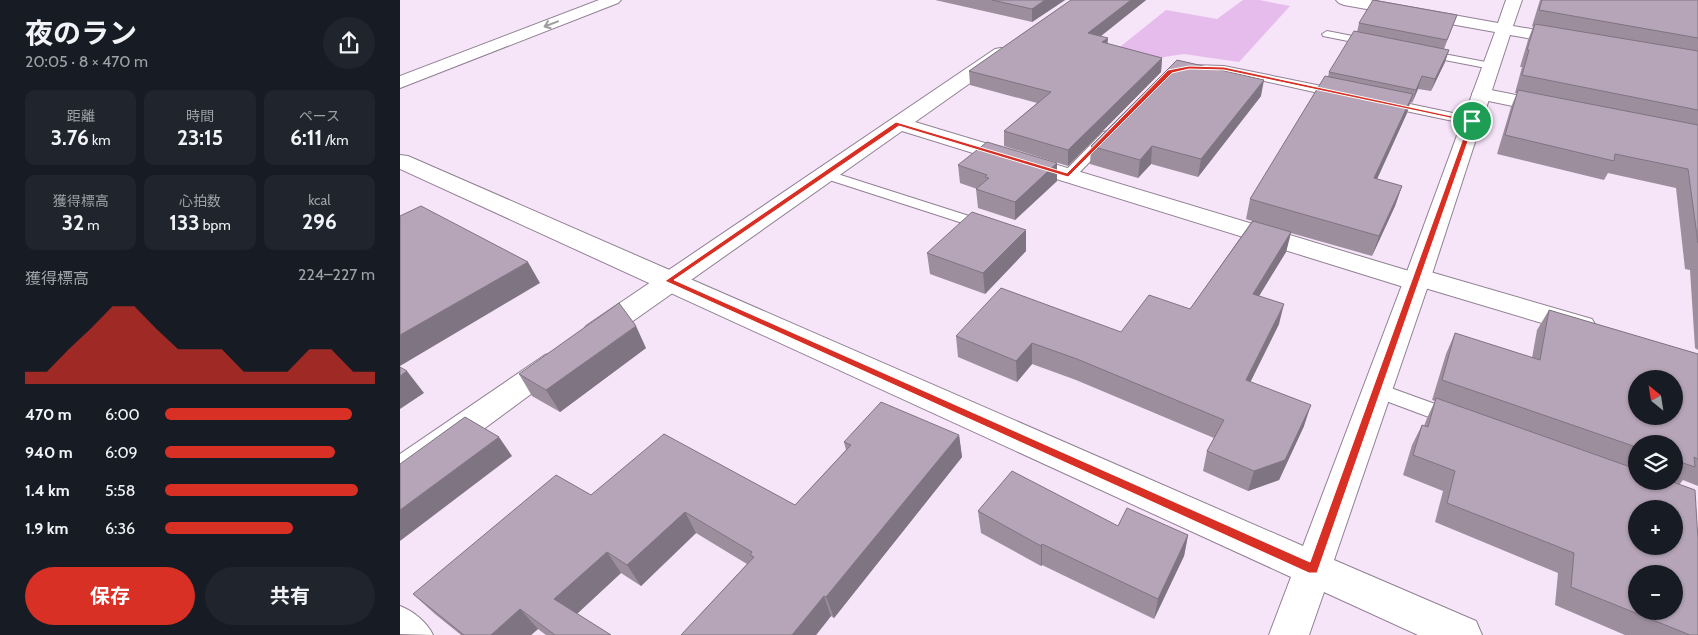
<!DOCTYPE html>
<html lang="ja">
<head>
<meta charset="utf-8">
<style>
	body { margin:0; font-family:Cabin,"Noto Sans JP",sans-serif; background:#20242c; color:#f1f3f6; height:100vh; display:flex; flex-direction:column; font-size:19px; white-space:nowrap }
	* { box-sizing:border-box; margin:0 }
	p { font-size:16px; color:#9ea1a6 }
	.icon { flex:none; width:28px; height:28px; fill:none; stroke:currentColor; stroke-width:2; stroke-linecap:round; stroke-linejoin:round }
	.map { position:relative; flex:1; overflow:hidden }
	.side { display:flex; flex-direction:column; background:#171b24; width:400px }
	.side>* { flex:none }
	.needle { width:32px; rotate:330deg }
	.fabs { position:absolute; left:1228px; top:370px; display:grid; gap:10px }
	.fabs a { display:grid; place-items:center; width:55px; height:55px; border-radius:50%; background:#171b24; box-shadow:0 1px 4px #0004; font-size:25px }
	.pin { position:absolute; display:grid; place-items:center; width:42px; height:42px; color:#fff; margin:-21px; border:2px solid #fff; border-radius:50%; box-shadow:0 1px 5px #0007 }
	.round { display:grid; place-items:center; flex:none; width:52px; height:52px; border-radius:26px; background:#20242c }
	.head { display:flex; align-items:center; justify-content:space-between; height:85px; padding:0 25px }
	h1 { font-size:28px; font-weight:700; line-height:38px }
	.metrics { display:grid; grid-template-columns:repeat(3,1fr); gap:8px; height:85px; padding:5px 25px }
	.metrics div { display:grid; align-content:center; border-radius:10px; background:#20242c; text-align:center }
	.metrics b { font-size:21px; font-weight:700 }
	.metrics small { font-size:14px; font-weight:400 }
	.metrics p { font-size:14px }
	.chart { height:140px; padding:10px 25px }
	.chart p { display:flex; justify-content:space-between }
	.chart svg { width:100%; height:90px; margin-top:5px; fill:#d93025; opacity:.7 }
	.primary-button { display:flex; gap:10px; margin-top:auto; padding:10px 25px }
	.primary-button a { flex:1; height:58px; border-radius:30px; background:#d93025; color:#fff; font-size:20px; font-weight:700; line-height:58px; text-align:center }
	.primary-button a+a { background:#20242c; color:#f1f3f6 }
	ul { padding:0 25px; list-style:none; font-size:16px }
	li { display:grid; grid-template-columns:80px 60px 1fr; align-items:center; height:38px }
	li i { height:12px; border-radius:6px; background:#d93025 }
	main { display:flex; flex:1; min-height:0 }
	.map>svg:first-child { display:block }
	.green { fill:#e6bcec }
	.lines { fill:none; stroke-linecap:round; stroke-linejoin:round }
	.service-casing { stroke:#918093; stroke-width:2 }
	.minor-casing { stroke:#918093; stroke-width:2 }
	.tertiary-casing { stroke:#918093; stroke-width:2 }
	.service { fill:#fff; fill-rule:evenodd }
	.minor { fill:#fff; fill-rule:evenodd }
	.tertiary { fill:#fff; fill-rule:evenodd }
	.wall { fill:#9d8e9e; fill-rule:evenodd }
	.shaded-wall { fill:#7f7481 }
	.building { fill:#b6a5b8; stroke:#7f7481; fill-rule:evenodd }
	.oneway { stroke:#9f9d9f }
	.route { fill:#d93025; stroke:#fff; fill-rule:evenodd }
</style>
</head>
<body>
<main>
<section class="side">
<div class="head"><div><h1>夜のラン</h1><p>20:05 · 8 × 470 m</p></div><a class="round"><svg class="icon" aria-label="share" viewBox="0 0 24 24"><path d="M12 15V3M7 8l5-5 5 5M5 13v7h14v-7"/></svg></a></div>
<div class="metrics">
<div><p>距離</p><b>3.76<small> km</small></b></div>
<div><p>時間</p><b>23:15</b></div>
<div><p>ペース</p><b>6:11<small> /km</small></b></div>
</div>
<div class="metrics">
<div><p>獲得標高</p><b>32<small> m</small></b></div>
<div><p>心拍数</p><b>133<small> bpm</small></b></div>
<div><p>kcal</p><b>296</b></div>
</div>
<div class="chart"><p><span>獲得標高</span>224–227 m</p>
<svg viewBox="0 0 160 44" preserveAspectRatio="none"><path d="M0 44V38L10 38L20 27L30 17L40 6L50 6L60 17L70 27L80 27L90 27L100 38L110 38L120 38L130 27L140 27L150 38L160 38V44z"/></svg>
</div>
<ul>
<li><b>470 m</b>6:00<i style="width:89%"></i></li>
<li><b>940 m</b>6:09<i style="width:81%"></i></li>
<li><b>1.4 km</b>5:58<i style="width:92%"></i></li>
<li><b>1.9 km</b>6:36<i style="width:61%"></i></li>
</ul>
<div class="primary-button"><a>保存</a><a>共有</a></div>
</section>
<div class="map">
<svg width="1298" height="635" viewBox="0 0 1298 635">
	<rect width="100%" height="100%" fill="#f6e4f8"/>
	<path class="green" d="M843,0H859L890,6L839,62L784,54L764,57L753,65L710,55L766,10L817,19Z"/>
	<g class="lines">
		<g class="service-casing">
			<g id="service">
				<path d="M927,31L973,40L978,43L973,46L923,36L922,34Z"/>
				<path d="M1023,50L1091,63L1097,66L1091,69L1019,55L1017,53Z"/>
				<path d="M792,65L824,66L941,90L947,94L941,98L824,72L788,70L786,68Z"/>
				<path d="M986,99L1072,117L1078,121L1072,125L982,106L980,103L982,100Z"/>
				<path d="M708,131L715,135L713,138L673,179H663L661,176L663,173L703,132Z"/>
				<path d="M425,170L591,223L594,226L591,229H581L420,177L418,174Z"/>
				<path d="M977,383L1060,413L1063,418L1060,423L1053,426L970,395L967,390L970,385Z"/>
				<path d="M0,606C13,611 27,622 33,635L0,634Z"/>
			</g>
		</g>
		<g class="minor-casing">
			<g id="minor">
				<path d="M601,48L607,49L610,53L607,57L515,122L1009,271L1018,269L1027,271L1192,319L1196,326L1192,333L1182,335L1025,288L1016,290L1007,288L502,131L206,340L196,343L186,340L182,333L186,326L595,49Z"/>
				<path d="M1081,88L1151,102L1158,104L1161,108L1158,112L1151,114L1074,98L1072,94L1074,90Z"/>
				<path d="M155,352L165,355L170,362L165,369L12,482L0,486V454L145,355Z"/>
			</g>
		</g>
		<g class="tertiary-casing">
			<g id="tertiary">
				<path d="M199,0H221L218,3L0,88V76Z"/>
				<path d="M936,0H970L1098,23L1106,0H1122L1113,26L1166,35L1172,36L1174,40L1172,44L1166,45L1110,35L1031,277L934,560L1076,621L1082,635H1018L924,592L909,635H869L891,577L0,169V155L8,156L903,546L1005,277L1095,32L944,5L939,3Z"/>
			</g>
		</g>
		<use href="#service" class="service"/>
		<use href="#minor" class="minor"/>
		<use href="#tertiary" class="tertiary"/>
	</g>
	<g class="wall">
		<path d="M535,0H665L632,22Z"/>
		<path d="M671,0H746L701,36L708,44L762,58L761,72L668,166L604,146V131L637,103L570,85L569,71Z"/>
		<path d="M1140,0H1298V350L1295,348L1290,270L1285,269L1276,188L1208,173L1204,180L1097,154L1111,107L1117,93H1115L1122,67H1120L1128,40L1133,27L1132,26Z"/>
		<path d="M1057,15L1044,49L1049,50L1045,62L1031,91L1018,89L1012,103L1010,102L1007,113L977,179L1002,186L995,206L972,256L891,233L886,252L859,296L879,324L850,382L904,426L879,480L848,491L803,471L807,451L814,438L676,380L632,364L617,382L558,357L556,336L721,332L790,309L852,221L846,219L850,199L928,77L929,72L957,32L959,23Z"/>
		<path d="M861,96L798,177L751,164L738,178L690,164L691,146Z"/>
		<path d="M657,163V181L615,220L578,208L576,189H577L560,183L558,165Z"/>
		<path d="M626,251L585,294L530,274L527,253Z"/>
		<path d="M1149,310L1298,354V486L1283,480L1279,485L1298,635H1225L1155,605L1158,573L1035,522L1043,491L1003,475L1012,445L1022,425L1024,426L1027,418L1035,401L1032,400L1046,354L1055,333L1132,358L1137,330ZM1236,444H1274V481H1236Z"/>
		<path d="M246,348L160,412L132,396L119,374Z"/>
		<path d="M559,435L562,457L434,618L431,616L416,635H281L347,564L296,533L241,586L221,573L177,614L211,635H146L138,629L131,635H61L35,614L13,594L191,495L395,505L446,450L444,442Z"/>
		<path d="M578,511L718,526L788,535L784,556L754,619L642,565L641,566L581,533Z"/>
	</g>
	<g class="shaded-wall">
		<path d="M645,0H665L632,22V9Z"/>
		<path d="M731,0H746L687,47L688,33Z"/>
		<path d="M708,38L707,51L702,42Z"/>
		<path d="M1049,50L1045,62L1031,91L1035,79Z"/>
		<path d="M762,58L761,72L668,166V150Z"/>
		<path d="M1022,76L1018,89L1012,103L1016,90Z"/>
		<path d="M864,80L861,96L798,177L801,159Z"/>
		<path d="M1013,94L1007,113L968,199L974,178Z"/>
		<path d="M752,146L751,164L738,178L740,160Z"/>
		<path d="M657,163V181L615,220V202Z"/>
		<path d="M1002,186L995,206L972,256L979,236Z"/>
		<path d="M626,230V251L585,294L583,273Z"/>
		<path d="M891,232L886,252L848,314L853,294Z"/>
		<path d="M128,262L140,283L0,366V335Z"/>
		<path d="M884,304L879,324L841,401L846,380Z"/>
		<path d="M236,326L246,348L160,412L146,390Z"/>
		<path d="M632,343V364L617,382L616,361Z"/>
		<path d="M7,371L24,393L0,409V376Z"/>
		<path d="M911,405L904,426L879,480L848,491L854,471Z"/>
		<path d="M559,435L562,457L434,618L426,597Z"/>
		<path d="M99,437L112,456L0,541V510Z"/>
		<path d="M285,512L296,533L241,586L227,565Z"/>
		<path d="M788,535L784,556L754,619L758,599Z"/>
		<path d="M642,544V565L641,566V546Z"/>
		<path d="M207,552L221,573L170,620L154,599Z"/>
		<path d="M424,596L431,616L416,635H392Z"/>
		<path d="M120,609L138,629L131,635H91Z"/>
	</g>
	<g class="building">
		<path d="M592,0H645L632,9Z"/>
		<path d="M671,0H731L688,33L708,38L702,42L762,58L668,150L604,131L651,92L569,71Z"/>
		<path d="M973,0L1057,15L1047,40L959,23Z"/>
		<path d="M1142,0H1298V38L1139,10Z"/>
		<path d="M1135,24L1298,51V110L1122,75L1129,50H1127Z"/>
		<path d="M954,31L1049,50L1035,79L1022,76L1016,90L929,72Z"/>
		<path d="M777,60L864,80L801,159L752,146L740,160L691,146Z"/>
		<path d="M925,76L1013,94L974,178L1002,186L979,236L850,199Z"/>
		<path d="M1118,90L1298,125V243L1288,169L1215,154L1214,161L1105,135Z"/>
		<path d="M587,142L657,163L615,202L576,189L589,178L585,177L587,175L558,165Z"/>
		<path d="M21,206L128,262L0,335V216Z"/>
		<path d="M572,212L626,230L583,273L527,253Z"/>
		<path d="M853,221L891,232L853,294L884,304L846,380L911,405L885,460L854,471L807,451L824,420L677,359L632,343L616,361L556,336L601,288L721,332L749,295L790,309Z"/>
		<path d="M219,303L236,326L146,390L119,374Z"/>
		<path d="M1149,310L1298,354V459L1294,457L1295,467L1274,460V444H1236V447L1042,380L1055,333L1140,360ZM1236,379H1274V416H1236Z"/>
		<path d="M0,367L7,371L0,376Z"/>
		<path d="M1036,398L1236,469V481H1270L1295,490L1298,540V635H1290L1171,587L1174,553L1047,503L1055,471L1013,455L1022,425L1028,427ZM1236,509H1274V546H1236ZM1236,574H1274V611H1236Z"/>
		<path d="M481,402L559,435L426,597L424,596L392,635H281L354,557L350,555L352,552L285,512L227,565L207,552L154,599L211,635H155L120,609L91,635H64L13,594L156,475L191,495L264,434L395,505L451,445L444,442Z"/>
		<path d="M65,417L99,437L0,510V464Z"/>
		<path d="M612,471L718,526L727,508L788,535L758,599L642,544L641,546L578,511Z"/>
	</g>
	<defs><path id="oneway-shaft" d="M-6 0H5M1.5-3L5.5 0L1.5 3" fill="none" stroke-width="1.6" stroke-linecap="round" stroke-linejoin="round" transform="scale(1.25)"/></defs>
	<use class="oneway" href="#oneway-shaft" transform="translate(151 24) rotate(159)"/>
	<path class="route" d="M789,66L824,67L1075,121L917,573H909L265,281L496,122L667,173L768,70ZM789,69L824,70L1069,122L910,562L274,280L499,126L668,177L772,73Z"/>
</svg>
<div class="fabs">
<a><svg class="needle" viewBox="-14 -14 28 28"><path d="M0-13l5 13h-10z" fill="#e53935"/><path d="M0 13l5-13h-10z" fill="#9ea1a6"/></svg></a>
<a><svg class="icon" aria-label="layers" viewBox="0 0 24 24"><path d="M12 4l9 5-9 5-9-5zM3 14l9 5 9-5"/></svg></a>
<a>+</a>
<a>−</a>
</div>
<div class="pin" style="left:1072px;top:121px;background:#1e9e55"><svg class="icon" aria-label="arrive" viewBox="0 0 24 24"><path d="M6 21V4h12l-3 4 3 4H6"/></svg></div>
</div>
</main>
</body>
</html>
